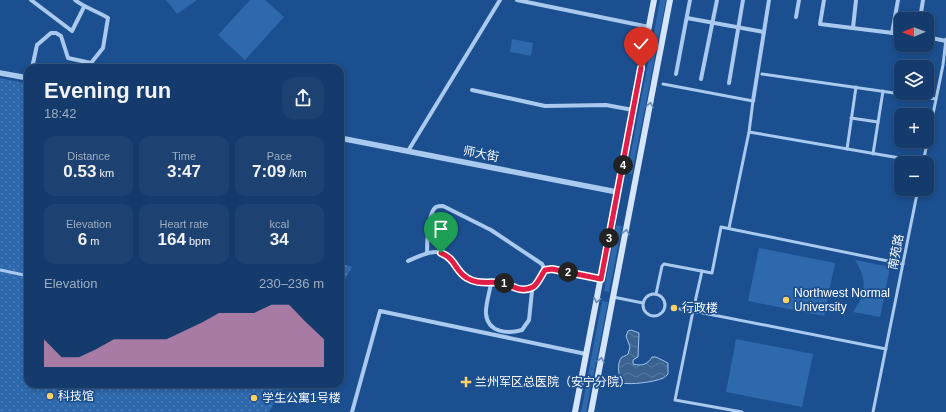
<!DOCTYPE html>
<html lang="en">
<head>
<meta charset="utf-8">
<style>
	body { margin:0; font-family:Arial,"Noto Sans SC",sans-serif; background:#1d4271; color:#f1f3f6; height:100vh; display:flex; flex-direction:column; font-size:15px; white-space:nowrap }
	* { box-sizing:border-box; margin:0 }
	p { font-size:13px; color:#9dadc1 }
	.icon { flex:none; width:22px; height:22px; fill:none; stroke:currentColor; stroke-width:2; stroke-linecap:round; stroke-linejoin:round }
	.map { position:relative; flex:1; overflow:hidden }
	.details { position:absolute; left:24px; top:64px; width:320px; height:324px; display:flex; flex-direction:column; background:#143b6b; border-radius:12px; box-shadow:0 2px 6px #0003,0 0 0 1px #33557e }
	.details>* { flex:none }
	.needle { width:26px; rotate:269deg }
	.buttons { position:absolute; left:894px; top:12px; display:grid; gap:8px }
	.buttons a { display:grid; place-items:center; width:40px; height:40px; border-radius:8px; background:#143b6b; box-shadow:0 2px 6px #0003,0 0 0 1px #33557e; font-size:20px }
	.pin { position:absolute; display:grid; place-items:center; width:34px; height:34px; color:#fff; margin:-41px -17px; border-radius:50% 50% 50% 0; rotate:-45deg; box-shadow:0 0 4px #0007 }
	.pin .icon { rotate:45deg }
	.km { position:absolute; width:20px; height:20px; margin:-10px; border-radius:50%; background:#222; color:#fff; font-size:11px; line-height:20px; text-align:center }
	.round { display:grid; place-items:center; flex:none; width:42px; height:42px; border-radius:12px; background:#1d4271 }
	.head { display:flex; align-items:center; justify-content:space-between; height:68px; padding:0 20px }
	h1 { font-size:22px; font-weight:700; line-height:30px }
	.stats { display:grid; grid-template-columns:repeat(3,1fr); gap:6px; height:68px; padding:4px 20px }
	.stats div { display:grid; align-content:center; border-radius:10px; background:#1d4271; text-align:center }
	.stats b { font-size:17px; font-weight:700 }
	.stats small { font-size:11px; font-weight:400 }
	.stats p { font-size:11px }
	.chart { height:112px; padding:8px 20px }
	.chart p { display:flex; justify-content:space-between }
	.chart svg { width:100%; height:72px; margin-top:4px; fill:#e797bd; opacity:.7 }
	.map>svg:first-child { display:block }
	.green { fill:#2e69ad }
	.park { fill:url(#park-dots) }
	.water { fill:url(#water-waves); stroke:#9cc4f0 }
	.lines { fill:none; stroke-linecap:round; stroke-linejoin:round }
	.pedestrian-tunnel { stroke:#3d69a0; stroke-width:3; stroke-dasharray:3 1.5; stroke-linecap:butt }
	.pedestrian { stroke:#a9c9ee; stroke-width:3 }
	.minor { stroke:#a9c9ee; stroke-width:4 }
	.tertiary { stroke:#a9c9ee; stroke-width:5.5 }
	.secondary { stroke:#d6e6fa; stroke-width:6 }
	.oneway { stroke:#668bba }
	.route-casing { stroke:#fff; stroke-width:8 }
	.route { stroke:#e11d48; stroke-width:5 }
	.poi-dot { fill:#ffd166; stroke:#1b4f8f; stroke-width:1.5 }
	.labels { text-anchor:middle; stroke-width:3.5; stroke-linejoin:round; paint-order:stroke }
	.street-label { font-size:12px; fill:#fff; stroke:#1b4f8f }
	.poi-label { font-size:12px; fill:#fff; stroke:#1b4f8f; text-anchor:start }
</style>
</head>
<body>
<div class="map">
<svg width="946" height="412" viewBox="0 0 946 412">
	<defs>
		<pattern id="park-dots" width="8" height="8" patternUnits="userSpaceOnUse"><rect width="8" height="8" fill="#2e69ad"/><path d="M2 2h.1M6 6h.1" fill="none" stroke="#4d80b9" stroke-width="1.8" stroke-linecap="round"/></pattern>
		<pattern id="water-waves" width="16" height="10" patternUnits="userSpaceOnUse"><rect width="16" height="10" fill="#3c6290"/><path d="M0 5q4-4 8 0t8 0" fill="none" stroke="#597aa1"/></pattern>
	</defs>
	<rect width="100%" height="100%" fill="#1b4f8f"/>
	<g class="green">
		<path d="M166,0H197L177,14Z"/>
		<path d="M250,0H265L284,17L245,60L218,35Z"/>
		<path d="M660,0H666L632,174L627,173Z"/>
		<path d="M512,39L533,43L531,56L510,52Z"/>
		<path d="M616,225L622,226L609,292L604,291Z"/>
		<path d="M759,248L835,263L824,316L748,301Z"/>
		<path d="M855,260L890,267L880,317L853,312C867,293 867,279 855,260Z"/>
		<path d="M602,301L608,302L586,412H581Z"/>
		<path d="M736,339L813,354L802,407L726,392Z"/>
	</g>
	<g class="park">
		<path d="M0,78L28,84V384H285L269,412H0Z"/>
		<path d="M340,263L352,267L340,288Z"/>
	</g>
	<path class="water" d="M631,330L639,333L638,357L633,360V364C642,366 647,365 652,357H656L668,363V374C667,375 664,378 663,378C655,382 631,385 622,383C619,377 616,363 622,357C624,356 626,356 628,354L630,347L626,336L628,331Z"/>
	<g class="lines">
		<path class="pedestrian-tunnel" d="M669,308L680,309"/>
		<g class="pedestrian">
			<path d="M762,74L936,99"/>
			<path d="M663,84L753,101L749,132L729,228"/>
			<path d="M851,118L878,122"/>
			<path d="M749,132L923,162"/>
			<path d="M847,149L856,87"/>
			<path d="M873,154L883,91"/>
			<path d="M923,163L943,65L946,39"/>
			<path d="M26,263L24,275L28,276"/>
			<path d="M0,270L24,275"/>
			<path d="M656,294L662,266L664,264L712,273L721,227L903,264"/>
			<circle cx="654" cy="305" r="11"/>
			<path d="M613,297L643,303"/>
			<path d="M680,309L693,311L702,271"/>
			<path d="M742,412L675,400L693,311L886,349"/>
			<path d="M873,412L918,189"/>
		</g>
		<g class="minor">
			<path d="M31,0L72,31L84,7"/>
			<path d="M517,0L649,27"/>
			<path d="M824,0L820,24L901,34"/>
			<path d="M796,17L799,0"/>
			<path d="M687,18L764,32"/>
			<path d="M920,19L923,0"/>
			<path d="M853,28L856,0"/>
			<path d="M892,33L898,0"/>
			<path d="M927,37L946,41"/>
			<path d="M32,68L37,45L51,33H56L61,36L68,58L91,63L103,48L108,18C97,11 85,8 75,0"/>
			<path d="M676,74L690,0"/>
			<path d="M701,79L717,0"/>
			<path d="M729,83L743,0"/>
			<path d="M472,90L545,106L606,105L633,110"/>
			<path d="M753,101L769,0"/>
			<path d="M408,151L500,0"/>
			<path d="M427,252C427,243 428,212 436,207C438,206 440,206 443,206L491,230L542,264L545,270"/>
			<path d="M408,261C423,254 442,244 454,263C459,269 461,274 468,278C479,285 489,281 501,283C512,284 521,294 533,287C538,284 541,275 545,270L552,269L601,279"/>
			<path d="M491,283C490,291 485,306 486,314C488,333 508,334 522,330L529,320L532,291L531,288"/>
			<path d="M352,412L380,311L586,354"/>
		</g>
		<g class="tertiary">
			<path d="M0,73L28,78"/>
			<path d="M340,138L617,192"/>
		</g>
		<g class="secondary">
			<path d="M575,412L654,0"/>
			<path d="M591,412L670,0"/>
		</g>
	</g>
	<defs><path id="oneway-chevron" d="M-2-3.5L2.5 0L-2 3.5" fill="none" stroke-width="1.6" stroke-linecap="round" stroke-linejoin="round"/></defs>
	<g class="oneway">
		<use href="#oneway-chevron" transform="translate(650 105) rotate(-79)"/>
		<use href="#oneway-chevron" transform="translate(626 232) rotate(-79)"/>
		<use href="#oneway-chevron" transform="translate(597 300) rotate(101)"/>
		<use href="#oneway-chevron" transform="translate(601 360) rotate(-79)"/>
	</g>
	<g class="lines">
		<g class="route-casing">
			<path id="route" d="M441,253C456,259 455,271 467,278C478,285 489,281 500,283C512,284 520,294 533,287C537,285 542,274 545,270L552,269L601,279L641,68"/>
		</g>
		<use href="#route" class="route"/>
	</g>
	<g class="poi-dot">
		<circle cx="786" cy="300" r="4"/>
		<circle cx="674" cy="308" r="4"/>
		<path d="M464 376h4v4h4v4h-4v4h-4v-4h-4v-4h4z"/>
		<circle cx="50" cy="396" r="4"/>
		<circle cx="254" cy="398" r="4"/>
	</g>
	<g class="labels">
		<g class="street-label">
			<text transform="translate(481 154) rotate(11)" y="4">师大街</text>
			<text transform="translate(896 252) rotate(-79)" y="4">南苑路</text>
		</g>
		<g class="poi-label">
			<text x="794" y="297">Northwest Normal<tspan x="794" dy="14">University</tspan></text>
			<text x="682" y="312">行政楼</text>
			<text x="475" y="386">兰州军区总医院（安宁分院）</text>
			<text x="58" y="400">科技馆</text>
			<text x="262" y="402">学生公寓1号楼</text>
		</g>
	</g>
</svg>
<div class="buttons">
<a><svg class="needle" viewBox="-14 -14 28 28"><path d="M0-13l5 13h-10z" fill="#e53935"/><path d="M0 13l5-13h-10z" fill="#9dadc1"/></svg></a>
<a><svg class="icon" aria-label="layers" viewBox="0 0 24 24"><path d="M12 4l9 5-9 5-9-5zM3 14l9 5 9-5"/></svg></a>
<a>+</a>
<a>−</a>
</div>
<div class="pin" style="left:441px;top:253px;background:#1e9e55"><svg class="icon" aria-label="arrive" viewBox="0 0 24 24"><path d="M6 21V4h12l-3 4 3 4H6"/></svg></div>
<div class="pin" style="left:641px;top:68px;background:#d93025"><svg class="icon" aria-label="check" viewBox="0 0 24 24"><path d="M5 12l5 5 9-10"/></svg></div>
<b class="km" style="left:504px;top:283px">1</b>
<b class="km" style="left:568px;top:272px">2</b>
<b class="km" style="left:609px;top:238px">3</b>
<b class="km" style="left:623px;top:165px">4</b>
<section class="details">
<div class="head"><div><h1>Evening run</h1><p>18:42</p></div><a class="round"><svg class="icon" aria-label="share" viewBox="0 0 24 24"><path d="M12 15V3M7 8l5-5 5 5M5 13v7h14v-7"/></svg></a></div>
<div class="stats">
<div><p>Distance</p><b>0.53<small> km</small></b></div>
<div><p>Time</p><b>3:47</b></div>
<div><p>Pace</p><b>7:09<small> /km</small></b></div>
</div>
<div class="stats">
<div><p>Elevation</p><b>6<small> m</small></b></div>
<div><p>Heart rate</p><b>164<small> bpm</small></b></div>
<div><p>kcal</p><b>34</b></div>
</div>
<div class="chart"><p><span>Elevation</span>230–236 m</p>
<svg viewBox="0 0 160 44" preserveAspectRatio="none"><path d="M0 44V27L10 38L20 38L30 33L40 27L50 27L60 27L70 27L80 22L90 17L100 11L110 11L120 11L130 6L140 6L150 17L160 27V44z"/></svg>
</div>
</section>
</div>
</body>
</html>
